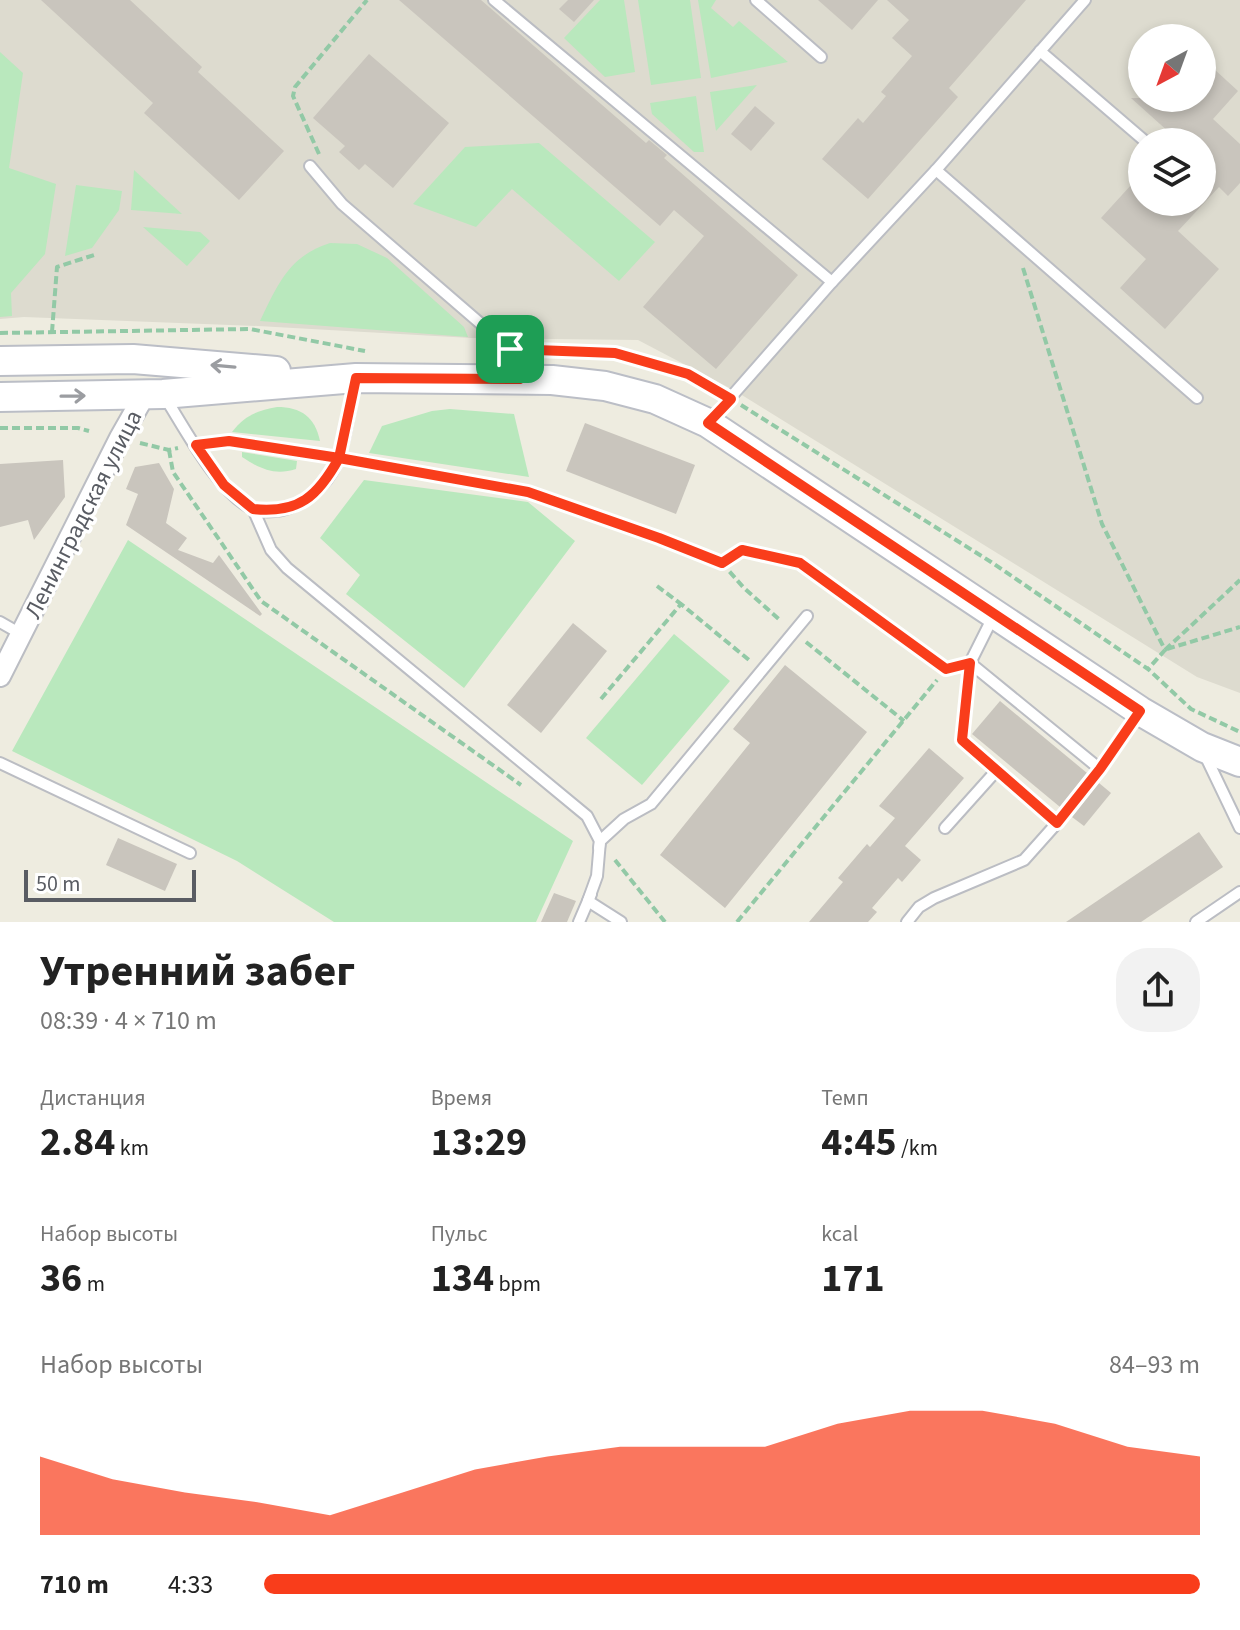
<!DOCTYPE html>
<html lang="ru">
<head>
<meta charset="utf-8">
<style>
	body { margin:0; font-family:"Source Sans 3",sans-serif; background:#f2f2f2; color:#222; height:100vh; display:flex; flex-direction:column; font-size:30px; white-space:nowrap }
	* { box-sizing:border-box; margin:0 }
	p { font-size:26px; color:#767676 }
	.icon { flex:none; width:44px; height:44px; fill:none; stroke:currentColor; stroke-width:2; stroke-linecap:round; stroke-linejoin:round }
	.map { position:relative; height:922px; overflow:hidden }
	.panel { display:flex; flex-direction:column; background:#fff; flex:1 }
	.panel>* { flex:none }
	.needle { width:52px; rotate:221deg }
	.tools { position:absolute; left:1128px; top:24px; display:grid; gap:16px }
	.tools a { display:grid; place-items:center; width:88px; height:88px; border-radius:50%; background:#fff; box-shadow:0 4px 12px #0003; font-size:40px }
	.scale { position:absolute; left:24px; bottom:20px; width:172px; box-sizing:border-box; padding-left:8px; border:4px solid #595c63; border-top:0; font-size:22px; line-height:28px; white-space:nowrap; color:#595c63; -webkit-text-stroke:6px #fff; paint-order:stroke }
	.pin { position:absolute; display:grid; place-items:center; width:68px; height:68px; color:#fff; margin:-34px; border-radius:16px; box-shadow:0 4px 12px #0006 }
	.round { display:grid; place-items:center; flex:none; width:84px; height:84px; border-radius:32px; background:#f2f2f2 }
	.headline { display:flex; align-items:center; justify-content:space-between; height:136px; padding:0 40px }
	h1 { font-size:44px; font-weight:700; line-height:60px }
	.stats { display:grid; grid-template-columns:repeat(3,1fr); gap:12px; height:136px; padding:8px 40px }
	.stats div { display:grid; align-content:center }
	.stats b { font-size:40px; font-weight:700 }
	.stats small { font-size:22px; font-weight:400 }
	.stats p { font-size:22px }
	.chart { height:224px; padding:16px 40px }
	.chart p { display:flex; justify-content:space-between }
	.chart svg { width:100%; height:144px; margin-top:8px; fill:#f93d1b; opacity:.7 }
	ul { padding:0 40px; list-style:none; font-size:26px }
	li { display:grid; grid-template-columns:128px 96px 1fr; align-items:center; height:60px }
	li i { height:20px; border-radius:10px; background:#f93d1b }
	.map>svg:first-child { display:block }
	.education { fill:#dddbcf; fill-rule:evenodd }
	.green { fill:#b9e8bd }
	.building { fill:#c9c5bd }
	.lines { fill:none; stroke-linecap:round; stroke-linejoin:round }
	.service-casing { stroke:#bbbdc3; stroke-width:14 }
	.minor-casing { stroke:#bbbdc3; stroke-width:24 }
	.secondary-casing { stroke:#bbbec6; stroke-width:32 }
	.path { stroke:#92c9a6; stroke-width:4; stroke-dasharray:8 4; stroke-linecap:butt }
	.service { stroke:#fff; stroke-width:10 }
	.minor { stroke:#fff; stroke-width:20 }
	.secondary { stroke:#fff; stroke-width:28 }
	.oneway { stroke:#9b9da1 }
	.route-casing { stroke:#fff; stroke-width:16 }
	.route { stroke:#f93d1b; stroke-width:10 }
	.labels { text-anchor:middle; stroke-width:7; stroke-linejoin:round; paint-order:stroke }
	.street-label { font-size:24px; fill:#595c63; stroke:#fff }
</style>
</head>
<body>
<div class="map">
<svg width="1240" height="922" viewBox="0 0 1240 922">
	<rect width="100%" height="100%" fill="#eeece0"/>
	<path class="education" d="M0,0H1240V693L1197,677L737,392L638,340L471,338L258,326L24,317L0,319ZM1142,38H1202V98H1142ZM1142,142H1202V202H1142Z"/>
	<g class="green">
		<path d="M600,0H624L635,72L605,77L564,38Z"/>
		<path d="M638,0H690L701,78L651,85Z"/>
		<path d="M698,0H716L711,8L733,27L739,21L788,62L711,78Z"/>
		<path d="M0,52L23,73L9,168L56,184L45,254L11,293L12,316L0,317Z"/>
		<path d="M757,85L716,131L710,92Z"/>
		<path d="M696,96L704,152H694L652,114L650,103Z"/>
		<path d="M539,143L655,242L619,281L512,189L476,227L413,204L465,147Z"/>
		<path d="M134,170L182,214L131,210Z"/>
		<path d="M76,185L122,191L119,210L92,248L65,256Z"/>
		<path d="M143,227L200,232L210,241L187,266Z"/>
		<path d="M330,243L357,244L387,258L464,327L468,337L260,321C278,284 289,256 330,243Z"/>
		<path d="M277,407C301,407 315,417 320,441L232,432C245,415 257,411 277,407Z"/>
		<path d="M450,409L514,414L529,477L369,453L382,426L432,411Z"/>
		<path d="M242,452L297,461L296,469C275,476 260,469 242,457Z"/>
		<path d="M364,480L528,502L575,541L464,688L346,594L360,575L320,538Z"/>
		<path d="M128,540L573,841L536,922H334L237,861L12,751Z"/>
		<path d="M674,634L730,681L642,785L586,738Z"/>
	</g>
	<g class="building">
		<path d="M41,0H130L202,67L198,72L284,151L239,200L144,113L153,103Z"/>
		<path d="M399,0H481L646,143L649,140L667,155L664,158L798,275L716,369L643,307L704,236L674,210L660,226Z"/>
		<path d="M568,0H594L574,22L559,9Z"/>
		<path d="M818,0H878L852,30Z"/>
		<path d="M887,0H1026L949,88L958,97L868,199L822,159L858,118L863,123L886,96L881,92L912,56L892,38L909,20Z"/>
		<path d="M369,54L449,123L393,188L365,164L359,170L339,152L345,146L313,118Z"/>
		<path d="M1202,58L1238,91L1213,119L1240,144V183L1228,196L1219,187L1178,231L1219,269L1165,329L1120,288L1146,259L1101,218L1142,173V202H1202V142H1180L1131,98H1202Z"/>
		<path d="M755,106L775,123L751,151L731,134Z"/>
		<path d="M585,423L695,465L676,514L566,471Z"/>
		<path d="M63,460L65,497L34,540L28,520L0,527V464Z"/>
		<path d="M159,463L174,489L166,523L187,538L178,550L213,563L219,555L262,614L260,616L126,525L138,494L126,489L135,467Z"/>
		<path d="M573,623L607,651L541,733L507,705Z"/>
		<path d="M785,665L867,732L725,908L660,855L750,743L733,729Z"/>
		<path d="M1000,701L1087,773L1060,807L972,734Z"/>
		<path d="M929,748L964,778L905,846L921,860L902,882L898,878L872,908L877,912L868,922H809L843,882L838,878L867,844L870,847L895,818L879,806Z"/>
		<path d="M1099,783L1111,793L1084,826L1072,817Z"/>
		<path d="M1199,832L1223,867L1141,922H1066Z"/>
		<path d="M118,838L177,864L165,891L106,865Z"/>
		<path d="M554,893L576,901L567,922H541Z"/>
	</g>
	<g class="lines">
		<g class="service-casing">
			<g id="service">
				<path d="M494,0L832,282"/>
				<path d="M756,0L821,57"/>
				<path d="M1040,51L1146,142"/>
				<path d="M310,166L342,204L510,349L520,377"/>
				<path d="M936,170L1197,398"/>
				<path d="M166,399C185,429 220,495 253,509C265,514 284,511 295,505C315,496 331,479 339,457C347,432 350,404 356,379"/>
				<path d="M709,422L832,282L936,170L1085,0"/>
				<path d="M253,509L271,550L287,568L587,816L600,841L597,876L588,901L621,922"/>
				<path d="M994,615L970,663L962,740L1057,823"/>
				<path d="M0,622L21,634"/>
				<path d="M970,663L1100,769"/>
				<path d="M946,669L970,663"/>
				<path d="M1204,753L1240,828"/>
				<path d="M0,763L190,853"/>
				<path d="M945,828L997,770"/>
				<path d="M599,848L600,841L624,819L651,804L807,616"/>
				<path d="M579,922L591,894"/>
				<path d="M907,922L919,907L934,898L1024,860L1057,823L1100,769L1139,713"/>
				<path d="M1196,922L1240,892"/>
			</g>
		</g>
		<g class="minor-casing">
			<path id="minor" d="M0,676L120,438L145,394"/>
		</g>
		<g class="secondary-casing">
			<g id="secondary">
				<path d="M0,361L133,359L276,371"/>
				<path d="M0,397L163,394L356,378L552,380L605,386L655,399L708,423L1140,711L1202,747L1240,762"/>
			</g>
		</g>
		<g class="path">
			<path d="M319,154L293,96L295,87L367,0"/>
			<path d="M1023,268L1102,524L1165,650L1148,669"/>
			<path d="M52,332L57,267L94,255"/>
			<path d="M0,333L250,329L365,351"/>
			<path d="M525,349C592,348 657,357 717,390"/>
			<path d="M741,405L991,562L1148,669L1191,709L1240,732"/>
			<path d="M0,428H78L89,431"/>
			<path d="M140,443L169,450L178,448"/>
			<path d="M211,444L229,441L325,456"/>
			<path d="M169,450L173,472L261,601L521,785"/>
			<path d="M353,460L528,492L659,538L722,563L743,587L781,621"/>
			<path d="M722,563L742,550L800,563L934,660"/>
			<path d="M657,586L681,604"/>
			<path d="M806,642L904,721"/>
			<path d="M1167,649L1240,627"/>
			<path d="M1165,650L1240,580"/>
			<path d="M601,699L681,604L749,660"/>
			<path d="M615,860L665,922"/>
			<path d="M737,922L937,680"/>
		</g>
		<use href="#service" class="service"/>
		<use href="#minor" class="minor"/>
		<use href="#secondary" class="secondary"/>
	</g>
	<defs><path id="oneway-shaft" d="M-6 0H5M1.5-3L5.5 0L1.5 3" fill="none" stroke-width="1.6" stroke-linecap="round" stroke-linejoin="round" transform="scale(2)"/></defs>
	<g class="oneway">
		<use href="#oneway-shaft" transform="translate(223 366) rotate(-175)"/>
		<use href="#oneway-shaft" transform="translate(73 396) rotate(-1)"/>
	</g>
	<g class="lines">
		<g class="route-casing">
			<path id="route" d="M510,349L520,379L356,378L339,458L229,441L196,445L224,485L253,509C299,514 318,496 339,458L528,492L659,538L722,563L742,550L800,563L946,669L970,663L962,740L1057,823L1100,769L1140,711L708,423L731,399L688,374L615,353L510,349"/>
		</g>
		<use href="#route" class="route"/>
	</g>
	<g class="labels">
		<g class="street-label">
			<text transform="translate(83 514) rotate(-63)" y="8">Ленинградская улица</text>
		</g>
	</g>
</svg>
<div class="tools">
<a><svg class="needle" viewBox="-14 -14 28 28"><path d="M0-13l5 13h-10z" fill="#e53935"/><path d="M0 13l5-13h-10z" fill="#767676"/></svg></a>
<a><svg class="icon" aria-label="layers" viewBox="0 0 24 24"><path d="M12 4l9 5-9 5-9-5zM3 14l9 5 9-5"/></svg></a>
</div>
<div class="scale">50 m</div>
<div class="pin" style="left:510px;top:349px;background:#1e9e55"><svg class="icon" aria-label="arrive" viewBox="0 0 24 24"><path d="M6 21V4h12l-3 4 3 4H6"/></svg></div>
</div>
<section class="panel">
<div class="headline"><div><h1>Утренний забег</h1><p>08:39 · 4 × 710 m</p></div><a class="round"><svg class="icon" aria-label="share" viewBox="0 0 24 24"><path d="M12 15V3M7 8l5-5 5 5M5 13v7h14v-7"/></svg></a></div>
<div class="stats">
<div><p>Дистанция</p><b>2.84<small> km</small></b></div>
<div><p>Время</p><b>13:29</b></div>
<div><p>Темп</p><b>4:45<small> /km</small></b></div>
</div>
<div class="stats">
<div><p>Набор высоты</p><b>36<small> m</small></b></div>
<div><p>Пульс</p><b>134<small> bpm</small></b></div>
<div><p>kcal</p><b>171</b></div>
</div>
<div class="chart"><p><span>Набор высоты</span>84–93 m</p>
<svg viewBox="0 0 160 44" preserveAspectRatio="none"><path d="M0 44V20L10 27L20 31L30 34L40 38L50 31L60 24L70 20L80 17L90 17L100 17L110 10L120 6L130 6L140 10L150 17L160 20V44z"/></svg>
</div>
<ul>
<li><b>710 m</b>4:33<i style="width:100%"></i></li>
</ul>
</section>
</body>
</html>
